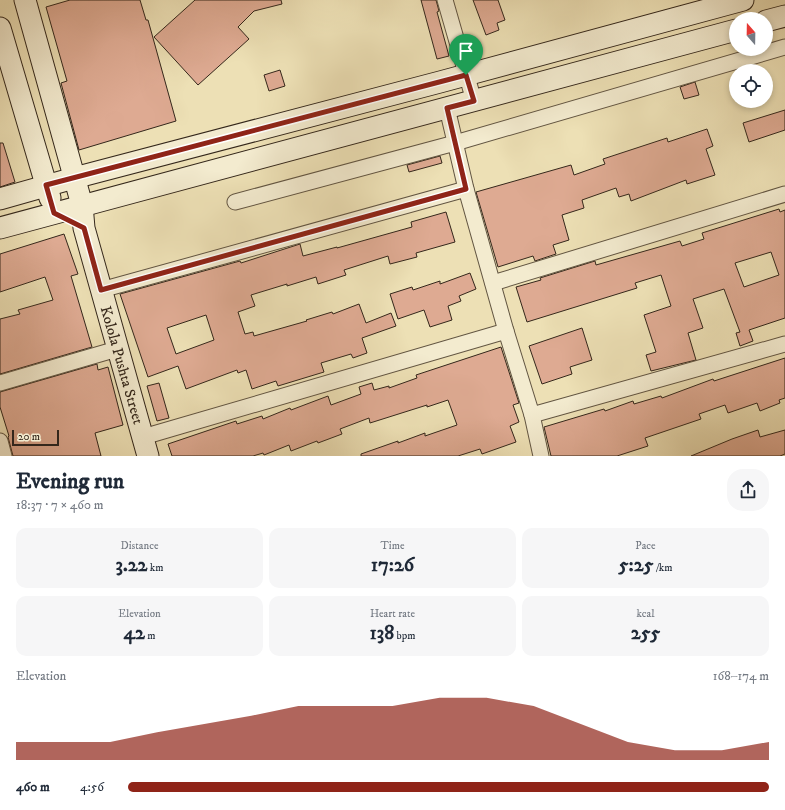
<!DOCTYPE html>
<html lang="en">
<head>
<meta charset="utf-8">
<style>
	body { margin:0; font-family:"IM FELL DW Pica",serif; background:#f6f6f7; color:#1f2937; height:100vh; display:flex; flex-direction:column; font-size:15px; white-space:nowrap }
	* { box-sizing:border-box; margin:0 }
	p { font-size:13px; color:#747a83 }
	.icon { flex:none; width:22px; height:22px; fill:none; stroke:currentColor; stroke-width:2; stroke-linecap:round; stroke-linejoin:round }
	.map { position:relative; height:456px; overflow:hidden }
	.side { display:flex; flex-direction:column; background:#fff; flex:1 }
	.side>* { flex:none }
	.needle { width:26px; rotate:340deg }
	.tools { position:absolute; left:729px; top:12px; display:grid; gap:8px }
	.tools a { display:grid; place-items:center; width:44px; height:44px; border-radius:50%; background:#fff; box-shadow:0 2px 6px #0003; font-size:20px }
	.scale { position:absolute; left:12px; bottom:10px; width:47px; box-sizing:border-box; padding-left:4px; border:2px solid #34271b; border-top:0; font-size:11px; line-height:14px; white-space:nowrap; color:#34271b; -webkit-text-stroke:3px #f3ebcf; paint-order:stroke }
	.pin { position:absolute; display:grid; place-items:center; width:34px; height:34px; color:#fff; margin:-41px -17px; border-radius:50% 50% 50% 0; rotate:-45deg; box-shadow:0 0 4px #0007 }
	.pin .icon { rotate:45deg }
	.round { display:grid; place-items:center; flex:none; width:42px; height:42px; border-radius:16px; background:#f6f6f7 }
	.headline { display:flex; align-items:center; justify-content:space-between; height:68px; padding:0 16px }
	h1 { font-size:22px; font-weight:700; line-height:30px }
	.figures { display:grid; grid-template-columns:repeat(3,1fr); gap:6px; height:68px; padding:4px 16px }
	.figures div { display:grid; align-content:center; border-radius:10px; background:#f6f6f7; text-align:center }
	.figures b { font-size:20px; font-weight:700 }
	.figures small { font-size:11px; font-weight:400 }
	.figures p { font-size:11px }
	.chart { height:112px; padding:8px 16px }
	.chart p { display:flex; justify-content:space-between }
	.chart svg { width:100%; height:72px; margin-top:4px; fill:#8f2418; opacity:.7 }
	ul { padding:0 16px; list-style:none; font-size:13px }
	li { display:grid; grid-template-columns:64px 48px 1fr; align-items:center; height:30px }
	li i { height:10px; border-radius:5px; background:#8f2418 }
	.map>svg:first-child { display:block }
	.building { fill:#deaa92; stroke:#34271b; fill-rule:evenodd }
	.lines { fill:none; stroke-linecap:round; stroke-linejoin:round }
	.street-casing { stroke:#625542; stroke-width:17 }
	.secondary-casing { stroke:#34271b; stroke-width:23 }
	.street { stroke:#f3ebcf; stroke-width:15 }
	.secondary { stroke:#f3ebcf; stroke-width:21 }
	.route-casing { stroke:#fff; stroke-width:8 }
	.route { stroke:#8f2418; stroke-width:5 }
	.labels { text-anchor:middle; stroke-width:3.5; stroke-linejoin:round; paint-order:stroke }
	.street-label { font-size:15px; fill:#34271b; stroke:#f3ebcf }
</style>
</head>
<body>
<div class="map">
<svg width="785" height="456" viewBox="0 0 785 456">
	<rect width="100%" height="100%" fill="#ede0b5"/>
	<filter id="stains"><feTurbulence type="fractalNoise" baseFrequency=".005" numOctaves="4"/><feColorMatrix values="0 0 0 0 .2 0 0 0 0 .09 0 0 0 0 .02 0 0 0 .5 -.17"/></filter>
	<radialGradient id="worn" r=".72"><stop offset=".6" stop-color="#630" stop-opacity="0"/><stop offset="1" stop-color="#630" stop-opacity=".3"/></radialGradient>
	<g class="building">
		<path d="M70,0H140L146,20H148L176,121L79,150L61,83L67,81L46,7Z"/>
		<path d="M195,0H281L282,4L254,11L238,27L249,39L198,85L154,37Z"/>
		<path d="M421,0H436L439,11L437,12L449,56L437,59Z"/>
		<path d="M473,0H498L505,20L497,23L499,30L486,35Z"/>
		<path d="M280,70L285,86L269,91L264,75Z"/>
		<path d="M695,82L699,95L684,99L680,87Z"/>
		<path d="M785,110V130L749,142L743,123Z"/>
		<path d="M707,129L713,146L706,149L715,175L687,184L686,180L631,201L629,194L619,197L616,188L582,200L584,208L562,215L569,240L553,245L556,254L535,261L533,256L498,267L476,192L571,165L574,175L605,164L603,159L667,138L668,142Z"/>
		<path d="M0,143H3L15,182L0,187Z"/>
		<path d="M440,156L442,163L409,172L407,165Z"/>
		<path d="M779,209L780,212L785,210V318L749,330L753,341L740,346L736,333L740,332L724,289L693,299L703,328L688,333L696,360L651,371L646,355L656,352L644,315L671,306L661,275L635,283L637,288L527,322L516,287L541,280L540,278L595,261L596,265L680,241L682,246L704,239L702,233ZM771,252L779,275L744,287L735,263Z"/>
		<path d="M446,212L455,242L416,253L417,257L390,264L388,256L344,270L346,275L318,284L316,277L287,286V284L251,295L255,306L238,312L245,334L253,332L254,336L307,321L306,320L332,312L333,314L359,304L366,323L391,313L396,326L362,338L367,353L353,358L351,354L321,363L324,372L278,386L276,381L252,389L246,370L238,373L237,370L186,389L178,366L148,377L120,294L240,261L241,263L300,244L303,256L337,247V248L412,227L411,222ZM206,315L214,340L176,354L167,328Z"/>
		<path d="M64,234L78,274L71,276L92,347L0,374V319L20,314L18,310L53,300L45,277L0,292V254Z"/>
		<path d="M470,273L476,289L459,296L461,301L448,306L452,320L430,327L424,310L398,319L390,294L412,287L413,290L440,281V284Z"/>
		<path d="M582,328L592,360L570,367L572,374L542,384L529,346Z"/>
		<path d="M501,347L519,403L513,405L519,422L510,426L516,442L482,454L480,449L458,456H361V454L398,441V443L425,433V436L457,425L448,400L427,407V405L370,423L369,418L340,429L342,434L318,443L317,441L291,451L289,445L264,455L263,453L253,456H172L168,444L236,421L237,424L262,416L263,419L290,408L291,410L328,396L331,405L361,394L359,387L372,383L374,390L389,386V388L417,378L416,375Z"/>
		<path d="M785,358V398L779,400L780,403L760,411L757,403L728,413L725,405L699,414L701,419L645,438L648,446L617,456H551L544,427L604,409L605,411L633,401L634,404L661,396L662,398L713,379L714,381Z"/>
		<path d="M97,364L98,370L108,367L123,425L95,433L101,456H13L8,437L9,436L0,407V392Z"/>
		<path d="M159,383L169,418L157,421L147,386Z"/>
		<path d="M758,430L760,437L785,430V454L780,456H691L732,439Z"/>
	</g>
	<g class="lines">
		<g class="street-casing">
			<g id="street">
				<path d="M445,0L474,101"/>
				<path d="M447,108L466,189L506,331L532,415L541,456"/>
				<path d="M235,202L455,143L785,47"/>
				<path d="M493,283L785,194"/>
				<path d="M101,290L466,189"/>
				<path d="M0,383L117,349"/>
				<path d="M532,415L785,344"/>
				<path d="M143,437L506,331"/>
				<path d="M0,441L4,456"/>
			</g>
		</g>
		<g class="secondary-casing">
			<g id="secondary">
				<path d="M25,0L82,205L84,228L148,456"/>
				<path d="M766,21L785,16"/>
				<path d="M0,28L50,198"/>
				<path d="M0,199L74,178L440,82L743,0"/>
				<path d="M0,228L736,30"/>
			</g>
		</g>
		<use href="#street" class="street"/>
		<use href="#secondary" class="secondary"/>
	</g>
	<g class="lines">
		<g class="route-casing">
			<path id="route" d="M466,75L474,101L447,108L466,189L101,290L84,228L54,213L46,185Z"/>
		</g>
		<use href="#route" class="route"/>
	</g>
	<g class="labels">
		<g class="street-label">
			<text transform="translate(122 365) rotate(74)" y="5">Kolola Pushta Street</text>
		</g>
	</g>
	<rect width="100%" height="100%" filter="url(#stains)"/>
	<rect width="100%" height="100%" fill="url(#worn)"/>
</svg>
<div class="tools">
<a><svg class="needle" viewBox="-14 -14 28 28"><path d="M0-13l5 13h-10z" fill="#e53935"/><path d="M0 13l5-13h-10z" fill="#747a83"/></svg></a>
<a><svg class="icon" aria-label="locate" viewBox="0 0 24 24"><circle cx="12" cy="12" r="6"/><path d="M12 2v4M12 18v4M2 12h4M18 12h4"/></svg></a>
</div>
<div class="scale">20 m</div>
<div class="pin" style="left:466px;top:75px;background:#1e9e55"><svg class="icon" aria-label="arrive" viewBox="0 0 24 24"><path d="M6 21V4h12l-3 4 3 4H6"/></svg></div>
</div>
<section class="side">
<div class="headline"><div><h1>Evening run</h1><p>18:37 · 7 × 460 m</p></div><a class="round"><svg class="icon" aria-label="share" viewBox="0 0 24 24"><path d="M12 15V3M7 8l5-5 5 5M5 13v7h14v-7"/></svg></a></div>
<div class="figures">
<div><p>Distance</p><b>3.22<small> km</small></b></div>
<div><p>Time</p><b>17:26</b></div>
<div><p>Pace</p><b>5:25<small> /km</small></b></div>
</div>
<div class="figures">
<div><p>Elevation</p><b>42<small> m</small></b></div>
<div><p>Heart rate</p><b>138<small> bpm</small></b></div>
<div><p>kcal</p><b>255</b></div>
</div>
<div class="chart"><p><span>Elevation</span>168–174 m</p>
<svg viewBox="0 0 160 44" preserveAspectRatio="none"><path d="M0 44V33L10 33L20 33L30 27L40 22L50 17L60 11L70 11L80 11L90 6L100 6L110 11L120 22L130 33L140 38L150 38L160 33V44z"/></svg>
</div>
<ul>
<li><b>460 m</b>4:56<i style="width:100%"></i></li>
</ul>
</section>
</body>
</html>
